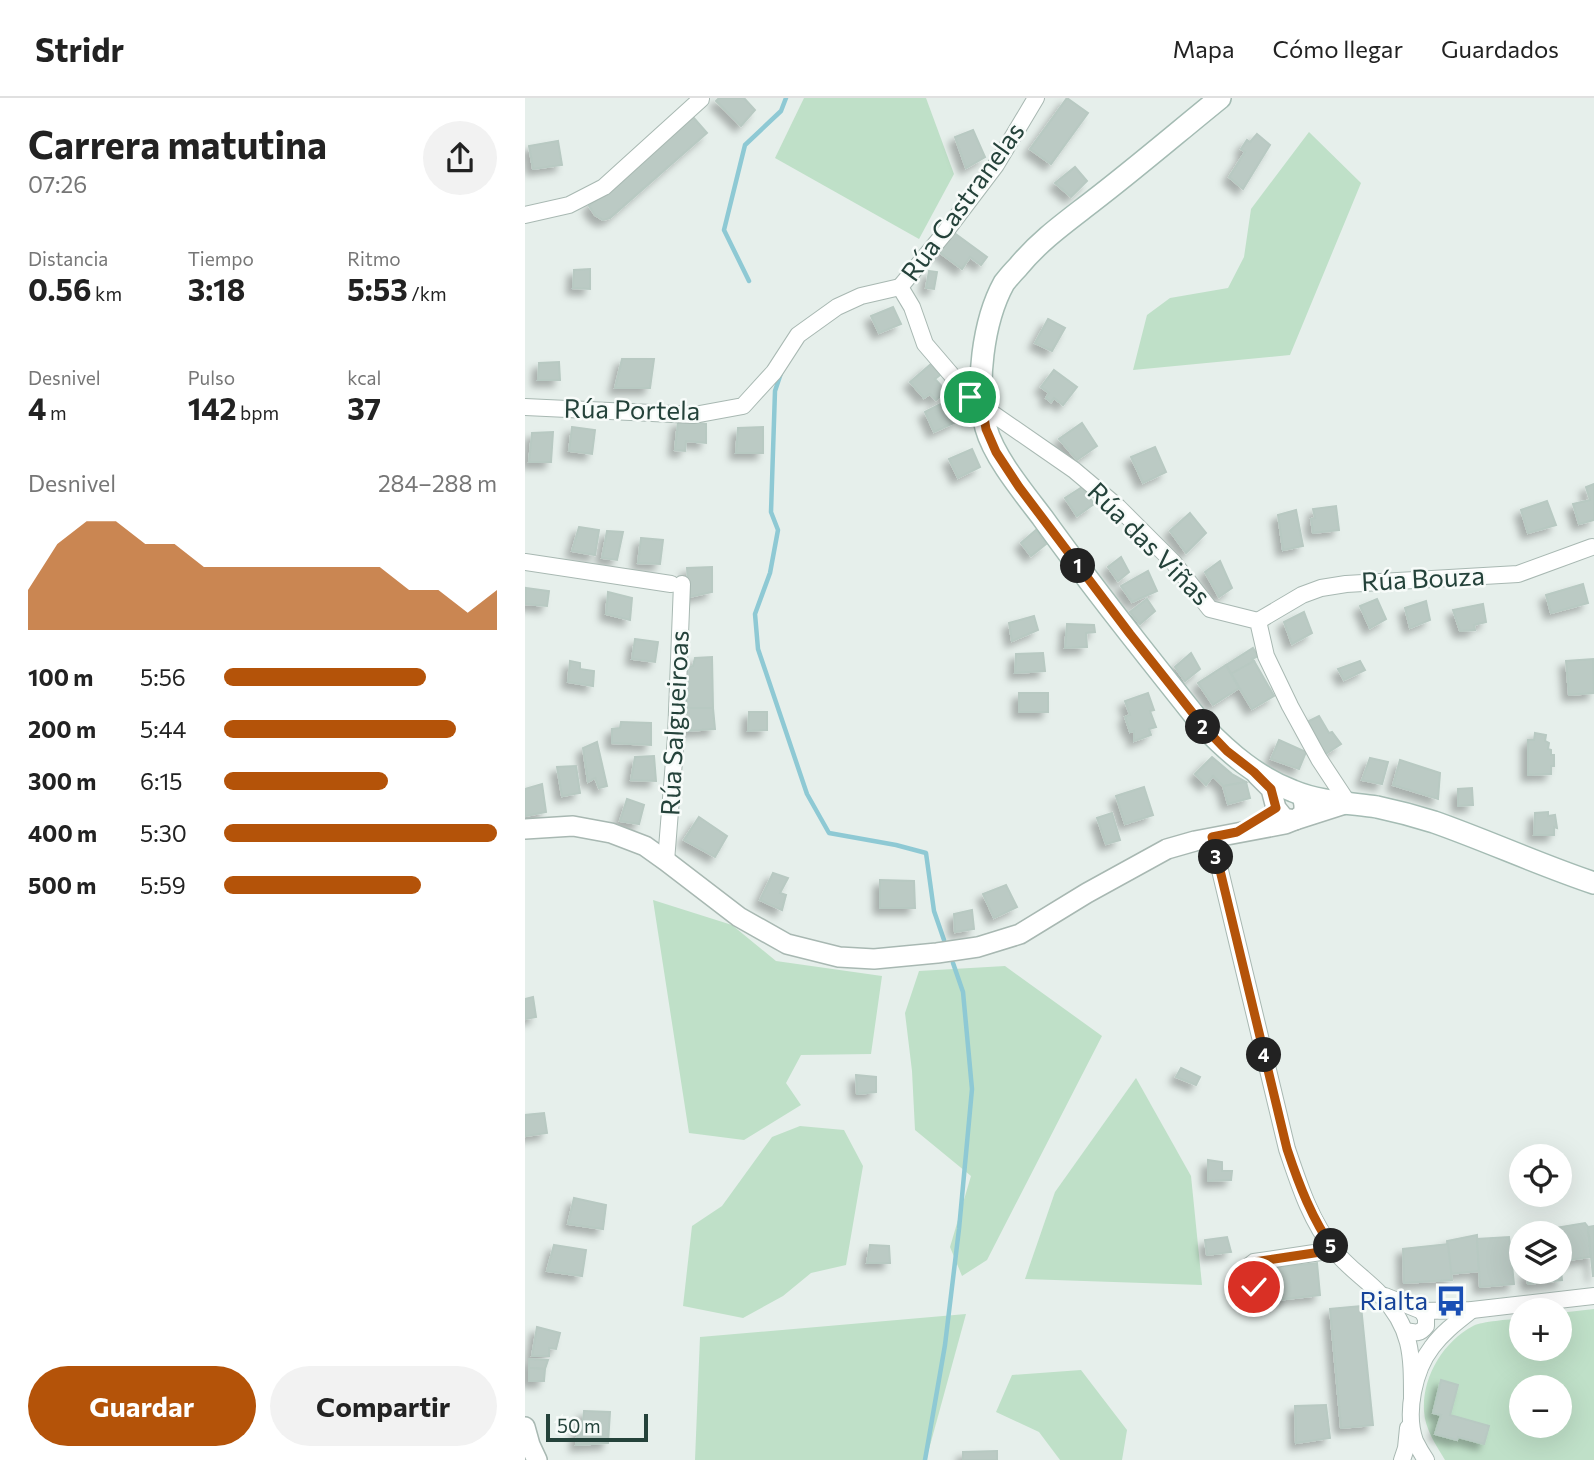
<!DOCTYPE html>
<html lang="es">
<head>
<meta charset="utf-8">
<style>
	body { margin:0; font-family:Commissioner,sans-serif; background:#f2f2f2; color:#222; height:100vh; display:flex; flex-direction:column; font-size:26px; white-space:nowrap }
	* { box-sizing:border-box; margin:0 }
	p { font-size:23px; color:#767676 }
	.icon { flex:none; width:38px; height:38px; fill:none; stroke:currentColor; stroke-width:2; stroke-linecap:round; stroke-linejoin:round }
	.map { position:relative; flex:1; overflow:hidden }
	.details { display:flex; flex-direction:column; background:#fff; width:525px }
	.details>* { flex:none }
	.buttons { position:absolute; left:984px; top:1046px; display:grid; gap:14px }
	.buttons a { display:grid; place-items:center; width:63px; height:63px; border-radius:50%; background:#fff; box-shadow:0 7px 28px #0002; font-size:35px }
	.scale { position:absolute; left:21px; bottom:18px; width:102px; box-sizing:border-box; padding-left:7px; border:4px solid #24423a; border-top:0; font-size:19px; line-height:24px; white-space:nowrap; color:#24423a; -webkit-text-stroke:5px #f7fbf9; paint-order:stroke }
	.pin { position:absolute; display:grid; place-items:center; width:60px; height:60px; color:#fff; margin:-30px; border:4px solid #fff; border-radius:50%; box-shadow:0 2px 7px #0007 }
	.km { position:absolute; width:35px; height:35px; margin:-18px; border-radius:50%; background:#222; color:#fff; font-size:19px; line-height:35px; text-align:center }
	.round { display:grid; place-items:center; flex:none; width:74px; height:74px; border-radius:37px; background:#f2f2f2 }
	.overview { display:flex; align-items:center; justify-content:space-between; height:119px; padding:0 28px }
	h1 { font-size:38px; font-weight:700; line-height:52px }
	.stats { display:grid; grid-template-columns:repeat(3,1fr); gap:10px; height:119px; padding:7px 28px }
	.stats div { display:grid; align-content:center }
	.stats b { font-size:30px; font-weight:700 }
	.stats small { font-size:19px; font-weight:400 }
	.stats p { font-size:19px }
	.chart { height:196px; padding:14px 28px }
	.chart p { display:flex; justify-content:space-between }
	.chart svg { width:100%; height:126px; margin-top:7px; fill:#b45309; opacity:.7 }
	.primary-button { display:flex; gap:14px; margin-top:auto; padding:14px 28px }
	.primary-button a { flex:1; height:80px; border-radius:42px; background:#b45309; color:#fff; font-size:28px; font-weight:700; line-height:80px; text-align:center }
	.primary-button a+a { background:#f2f2f2; color:#222 }
	ul { padding:0 28px; list-style:none; font-size:23px }
	li { display:grid; grid-template-columns:112px 84px 1fr; align-items:center; height:52px }
	li i { height:18px; border-radius:9px; background:#b45309 }
	header { display:flex; align-items:center; gap:42px; box-sizing:border-box; height:98px; padding:0 35px; background:#fff; border-bottom:2px solid #e0e0e0 }
	header strong { font-size:33px }
	nav { display:flex; gap:38px; margin-inline-start:auto; font-size:24px }
	main { display:flex; flex:1; min-height:0 }
	.map>svg:first-child { display:block }
	.green { fill:#bfe0c8; fill-rule:evenodd }
	.lines { fill:none; stroke-linecap:round; stroke-linejoin:round }
	.stream { stroke:#8ec9d4; stroke-width:4.5 }
	.building { fill:#bbcac4; stroke:#b8c9c2; stroke-width:2; filter:url(#shadow) }
	.minor-casing { stroke:#a8b8b2; stroke-width:18 }
	.tertiary-casing { stroke:#a8b8b2; stroke-width:22 }
	.secondary-casing { stroke:#a4bbb3; stroke-width:24 }
	.minor { stroke:#fff; stroke-width:16 }
	.tertiary { stroke:#fff; stroke-width:19 }
	.secondary { stroke:#fff; stroke-width:21 }
	.route-casing { stroke:#fff; stroke-width:14 }
	.route { stroke:#b45309; stroke-width:9 }
	.labels { text-anchor:middle; stroke-width:5; stroke-linejoin:round; paint-order:stroke }
	.street-label { font-size:26px; fill:#24423a; stroke:#f7fbf9 }
	.transit-label { font-size:26px; fill:#164399; stroke:#f7fbf9; text-anchor:end }
</style>
</head>
<body>
<header>
<strong>Stridr</strong>
<nav><a>Mapa</a><a>Cómo llegar</a><a>Guardados</a></nav>
</header>
<main>
<section class="details">
<div class="overview"><div><h1>Carrera matutina</h1><p>07:26</p></div><a class="round"><svg class="icon" aria-label="share" viewBox="0 0 24 24"><path d="M12 15V3M7 8l5-5 5 5M5 13v7h14v-7"/></svg></a></div>
<div class="stats">
<div><p>Distancia</p><b>0.56<small> km</small></b></div>
<div><p>Tiempo</p><b>3:18</b></div>
<div><p>Ritmo</p><b>5:53<small> /km</small></b></div>
</div>
<div class="stats">
<div><p>Desnivel</p><b>4<small> m</small></b></div>
<div><p>Pulso</p><b>142<small> bpm</small></b></div>
<div><p>kcal</p><b>37</b></div>
</div>
<div class="chart"><p><span>Desnivel</span>284–288 m</p>
<svg viewBox="0 0 160 44" preserveAspectRatio="none"><path d="M0 44V30L10 14L20 6L30 6L40 14L50 14L60 22L70 22L80 22L90 22L100 22L110 22L120 22L130 30L140 30L150 38L160 30V44z"/></svg>
</div>
<ul>
<li><b>100 m</b>5:56<i style="width:74%"></i></li>
<li><b>200 m</b>5:44<i style="width:85%"></i></li>
<li><b>300 m</b>6:15<i style="width:60%"></i></li>
<li><b>400 m</b>5:30<i style="width:100%"></i></li>
<li><b>500 m</b>5:59<i style="width:72%"></i></li>
</ul>
<div class="primary-button"><a>Guardar</a><a>Compartir</a></div>
</section>
<div class="map">
<svg width="1069" height="1362" viewBox="0 0 1069 1362">
	<defs>
		<filter id="shadow"><feDropShadow dx="-6" dy="6" stdDeviation="3.5" flood-color="#0004"/></filter>
	</defs>
	<rect width="100%" height="100%" fill="#e6efeb"/>
	<g class="green">
		<path d="M279,0H401L429,76L394,141L250,60Z"/>
		<path d="M784,34L836,85L765,257L608,272L622,217L645,200L703,190L719,159L726,111Z"/>
		<path d="M128,802L207,827L251,863L357,878L346,956L276,957L261,985L276,1007L219,1042L164,1035Z"/>
		<path d="M480,868L577,938L462,1162L437,1178L425,1149L446,1078L390,1032L387,973L380,915L394,873Z"/>
		<path d="M611,980L666,1078L677,1187L500,1181L530,1094Z"/>
		<path d="M275,1028L319,1032L338,1068L321,1167L286,1175L258,1198L218,1220L158,1208L167,1128L197,1108L247,1039Z"/>
		<path d="M1069,1211V1362H920C911,1347 900,1331 899,1313C897,1279 918,1244 948,1228C958,1223 983,1222 996,1220V1251H1034V1215ZM996,1290H1034V1328H996Z"/>
		<path d="M441,1216L401,1362H170L175,1239Z"/>
		<path d="M556,1272L602,1332L597,1362H535L514,1334L471,1314L487,1277Z"/>
	</g>
	<g class="lines">
		<g class="stream">
			<path d="M224,183L199,132L220,47L256,13L261,0"/>
			<path d="M256,275L250,293L246,414L253,432L245,475L230,516L233,551L282,696L304,735L371,747L401,755L409,813L419,842"/>
			<path d="M400,1362L420,1247L434,1131L447,991L438,894L428,865"/>
		</g>
	</g>
	<g class="building">
		<path d="M194,0H219L230,12L216,28L191,3Z"/>
		<path d="M542,0L563,15L526,66L505,51Z"/>
		<path d="M168,19L182,35L85,120L78,122L70,117L64,108Z"/>
		<path d="M448,32L460,59L441,70L430,39Z"/>
		<path d="M732,36L745,47L718,91L704,79L720,54L716,51L722,42L725,44Z"/>
		<path d="M33,43L37,67L8,71L4,48Z"/>
		<path d="M550,69L562,83L546,99L530,85Z"/>
		<path d="M428,134L462,159L456,167L445,159L437,171L414,154Z"/>
		<path d="M65,171V191L48,190L49,172Z"/>
		<path d="M404,173L412,174L409,191L401,190Z"/>
		<path d="M368,209L376,226L354,235L346,218Z"/>
		<path d="M523,221L540,230L527,253L510,245Z"/>
		<path d="M97,261H129L125,290H90Z"/>
		<path d="M34,264L35,282H13L14,265Z"/>
		<path d="M406,266L415,277L410,281L421,293L411,302L405,296L399,300L385,284Z"/>
		<path d="M529,272L552,289L538,307L529,300L526,304L521,300L524,295L516,289Z"/>
		<path d="M423,302L433,323L409,334L400,314Z"/>
		<path d="M153,323L181,326V345L161,343L160,353L150,352Z"/>
		<path d="M557,325L572,348L552,362L534,341Z"/>
		<path d="M47,329L70,332L67,356L44,353Z"/>
		<path d="M238,329V355H211L213,330Z"/>
		<path d="M28,334L26,364H4L7,335Z"/>
		<path d="M630,349L641,374L618,385L606,359Z"/>
		<path d="M447,351L455,369L433,380L424,361Z"/>
		<path d="M1069,386V422L1054,426L1048,406L1065,402L1061,389Z"/>
		<path d="M557,389L569,406L552,418L540,400Z"/>
		<path d="M1022,403L1031,427L1003,435L996,412Z"/>
		<path d="M811,408L814,432L788,435L786,421L790,420L788,411Z"/>
		<path d="M771,412L778,448L758,452L753,417Z"/>
		<path d="M665,415L681,435L661,455L645,433Z"/>
		<path d="M54,429L74,432L70,457L47,453Z"/>
		<path d="M511,432L521,446L506,458L496,445Z"/>
		<path d="M82,433L98,434L92,462L77,460Z"/>
		<path d="M116,440L138,442L135,466L113,465Z"/>
		<path d="M596,459L604,474L593,483L583,469Z"/>
		<path d="M695,463L707,490L694,499L680,474Z"/>
		<path d="M187,469V494L164,499L162,470Z"/>
		<path d="M623,473L632,493L607,504L596,488Z"/>
		<path d="M1058,486L1063,505L1026,515L1021,497Z"/>
		<path d="M1,490L24,493L22,508L0,506Z"/>
		<path d="M83,494L107,500L105,522L81,516Z"/>
		<path d="M622,501L630,513L615,526L605,514Z"/>
		<path d="M852,501L861,521L845,530L835,508Z"/>
		<path d="M901,503L905,522L885,530L880,510Z"/>
		<path d="M958,506L961,524L949,527L950,532L935,533L928,512Z"/>
		<path d="M779,514L787,535L767,546L759,524Z"/>
		<path d="M509,518L513,532L487,543L484,525Z"/>
		<path d="M542,526L569,527L570,534L561,535L562,549L540,550Z"/>
		<path d="M110,541L133,544L130,564L107,561Z"/>
		<path d="M728,550L733,558L727,561L729,563L706,576L701,567Z"/>
		<path d="M518,555L520,573L490,575L491,556Z"/>
		<path d="M666,555L675,571L660,583L650,569Z"/>
		<path d="M187,559L188,610H162L160,569L168,568L170,560Z"/>
		<path d="M1068,561L1069,595L1044,597L1041,563Z"/>
		<path d="M45,563L55,565V571L69,573L68,588L43,584Z"/>
		<path d="M729,563L749,598L727,611L706,576Z"/>
		<path d="M835,563L840,572L819,582L813,571Z"/>
		<path d="M701,567L714,590L688,607L673,585Z"/>
		<rect x="494" y="595" width="29" height="19"/>
		<path d="M623,595L629,612L625,613L631,629L624,631L626,637L609,643V633L605,634L600,619L605,617L600,603Z"/>
		<path d="M162,610H188L190,631L161,633Z"/>
		<path d="M224,614H242V632L223,633Z"/>
		<path d="M794,618L804,635L807,634L816,646L799,657L780,625Z"/>
		<path d="M96,624L126,625V647L87,645V631L95,630Z"/>
		<path d="M1010,635L1021,637L1020,643L1024,645L1023,651L1026,652V657H1029V668H1026V676L1003,677V642H1009Z"/>
		<path d="M754,642L781,654L774,671L746,661Z"/>
		<path d="M72,644L82,688L74,690L70,680L63,684L58,650Z"/>
		<path d="M129,658L131,683L106,682L110,659Z"/>
		<path d="M687,659L707,676L721,684L698,688L688,678L681,687L670,676Z"/>
		<path d="M845,660L863,664L857,686L837,682Z"/>
		<path d="M875,662L915,675L913,701L868,687Z"/>
		<path d="M51,668L55,695L37,698L32,669Z"/>
		<path d="M721,684L725,700L703,706L698,688Z"/>
		<path d="M17,686L21,714L0,718V691Z"/>
		<path d="M619,689L628,717L600,726L591,698Z"/>
		<path d="M947,690L948,707L933,708V691Z"/>
		<path d="M102,701L119,707L114,726L95,723Z"/>
		<path d="M1023,714V718L1030,717L1032,730L1029,729V737H1009L1010,715Z"/>
		<path d="M587,715L595,742L581,746L572,720Z"/>
		<path d="M174,719L202,738L190,759L159,742Z"/>
		<path d="M248,775L263,780L255,795L261,797L257,812L235,802Z"/>
		<path d="M355,782L389,783L390,810H355Z"/>
		<path d="M481,787L492,809L469,820L458,796Z"/>
		<path d="M447,812L449,831L430,834L429,816Z"/>
		<path d="M8,899L11,919L0,921V901Z"/>
		<path d="M656,970L675,979L671,987L651,979Z"/>
		<path d="M331,977L351,979V994L332,996Z"/>
		<path d="M19,1015L22,1035L0,1038V1017Z"/>
		<path d="M683,1062L697,1064V1073H707L706,1082L683,1083Z"/>
		<path d="M49,1100L81,1107L78,1131L43,1126Z"/>
		<path d="M1060,1125L1063,1129L1066,1159L1035,1163L1034,1136H1031L1030,1130Z"/>
		<path d="M1069,1128V1178H1068L1063,1129Z"/>
		<path d="M952,1137L954,1173L925,1176L922,1143Z"/>
		<path d="M702,1139L706,1154L682,1157L680,1142Z"/>
		<path d="M984,1139L989,1186L955,1189L952,1141Z"/>
		<path d="M923,1146L927,1182L879,1185L878,1151Z"/>
		<path d="M29,1147L61,1152L57,1178L22,1173Z"/>
		<path d="M345,1147L364,1148L365,1165H342Z"/>
		<path d="M1034,1156L1037,1182L1003,1186L1001,1174H1034Z"/>
		<path d="M792,1165L795,1197L734,1204L730,1172Z"/>
		<path d="M836,1208L848,1327L816,1330L805,1211Z"/>
		<path d="M12,1229L35,1235L31,1251L24,1250V1258H7Z"/>
		<path d="M4,1261L23,1262L20,1271L4,1270Z"/>
		<path d="M4,1270L20,1271L19,1283H4Z"/>
		<path d="M916,1282L933,1287L925,1317L964,1328L959,1346L933,1339L932,1342L910,1336L916,1317L908,1315Z"/>
		<path d="M801,1307L805,1340L771,1345L770,1308Z"/>
		<path d="M59,1313L85,1314L83,1345L51,1347L53,1331H57Z"/>
		<path d="M472,1353V1362H438V1354Z"/>
	</g>
	<g class="lines">
		<g class="minor-casing">
			<g id="minor">
				<path d="M0,117L44,107L79,89L176,1"/>
				<path d="M375,189L387,209L400,246L448,302L549,372L593,409L648,464L685,511L733,523L741,558L765,608L794,661L823,705"/>
				<path d="M375,189L418,137L471,67L511,0"/>
				<path d="M0,309L169,317L218,308L249,274L273,237L312,209L336,198L375,189"/>
				<path d="M0,464L146,486"/>
				<path d="M733,523L777,497L796,490L821,486L993,476L1067,449"/>
				<path d="M687,739L762,1051C774,1086 785,1122 809,1152C822,1169 841,1181 855,1196C887,1230 887,1256 887,1300"/>
				<path d="M141,763L151,638L157,486"/>
				<path d="M729,1189L719,1184L720,1171L729,1164L809,1152"/>
				<path d="M860,1198L897,1213L947,1212L1069,1198"/>
				<path d="M881,1233C891,1235 895,1236 901,1228V1220L897,1213"/>
				<path d="M877,1362L881,1350L883,1330"/>
				<path d="M901,1362C897,1356 893,1349 890,1343C880,1315 889,1272 907,1249C918,1234 933,1223 947,1212"/>
			</g>
		</g>
		<g class="tertiary-casing">
			<g id="tertiary">
				<path d="M732,677L746,691L751,710L759,720L770,722L823,705"/>
				<path d="M0,731L48,728L86,735L120,748L141,763L214,819L262,846L314,859L349,861L412,855L453,849L495,836L562,795L642,751L670,743L760,726L770,722L779,715V707L777,696"/>
				<path d="M0,1329L5,1347L12,1362"/>
			</g>
		</g>
		<g class="secondary-casing">
			<path id="secondary" d="M695,0C653,34 611,70 568,103C541,124 514,143 493,169C488,174 483,180 479,185C458,223 450,288 461,330C469,359 498,394 517,419C568,490 623,559 678,628C705,656 732,679 768,693C794,704 825,705 852,709C871,713 890,718 909,724C963,743 1015,767 1069,785"/>
		</g>
		<use href="#minor" class="minor"/>
		<use href="#tertiary" class="tertiary"/>
		<use href="#secondary" class="secondary"/>
	</g>
	<g class="lines">
		<g class="route-casing">
			<path id="route" d="M445,299L457,308L461,331L471,354L494,389L605,536L678,628L702,653L729,674L746,691L751,710L712,734L687,739L762,1051C774,1087 787,1121 809,1152L729,1164L720,1171L719,1184L729,1189"/>
		</g>
		<use href="#route" class="route"/>
	</g>
	<defs>
		<g id="bus-bare" transform="scale(2.415)"><path d="M-5-6H5V4H4V6H2V4H-2V6H-4V4H-5ZM-3.5-4V0h7V-4ZM-3.5 1.2v1.5H-2V1.2ZM2 1.2v1.5H3.5V1.2Z" fill="#1a4fb4" stroke="#f7fbf9" stroke-width="2.5" paint-order="stroke"/></g>
	</defs>
	<g fill-rule="evenodd">
		<use href="#bus-bare" x="926" y="1203"/>
	</g>
	<g class="labels">
		<g class="street-label">
			<text transform="translate(438 104) rotate(-54)" y="9">Rúa Castranelas</text>
			<text transform="translate(107 312) rotate(1)" y="9">Rúa Portela</text>
			<text transform="translate(624 446) rotate(45)" y="9">Rúa das Viñas</text>
			<text transform="translate(898 481) rotate(-3)" y="9">Rúa Bouza</text>
			<text transform="translate(150 625) rotate(-87)" y="9">Rúa Salgueiroas</text>
		</g>
		<g class="transit-label">
			<text x="903" y="1212">Rialta</text>
		</g>
	</g>
</svg>
<div class="buttons">
<a><svg class="icon" aria-label="locate" viewBox="0 0 24 24"><circle cx="12" cy="12" r="6"/><path d="M12 2v4M12 18v4M2 12h4M18 12h4"/></svg></a>
<a><svg class="icon" aria-label="layers" viewBox="0 0 24 24"><path d="M12 4l9 5-9 5-9-5zM3 14l9 5 9-5"/></svg></a>
<a>+</a>
<a>−</a>
</div>
<div class="scale">50 m</div>
<div class="pin" style="left:445px;top:299px;background:#1e9e55"><svg class="icon" aria-label="arrive" viewBox="0 0 24 24"><path d="M6 21V4h12l-3 4 3 4H6"/></svg></div>
<div class="pin" style="left:729px;top:1189px;background:#d93025"><svg class="icon" aria-label="check" viewBox="0 0 24 24"><path d="M5 12l5 5 9-10"/></svg></div>
<b class="km" style="left:553px;top:468px">1</b>
<b class="km" style="left:678px;top:629px">2</b>
<b class="km" style="left:691px;top:759px">3</b>
<b class="km" style="left:739px;top:957px">4</b>
<b class="km" style="left:806px;top:1148px">5</b>
</div>
</main>
</body>
</html>
